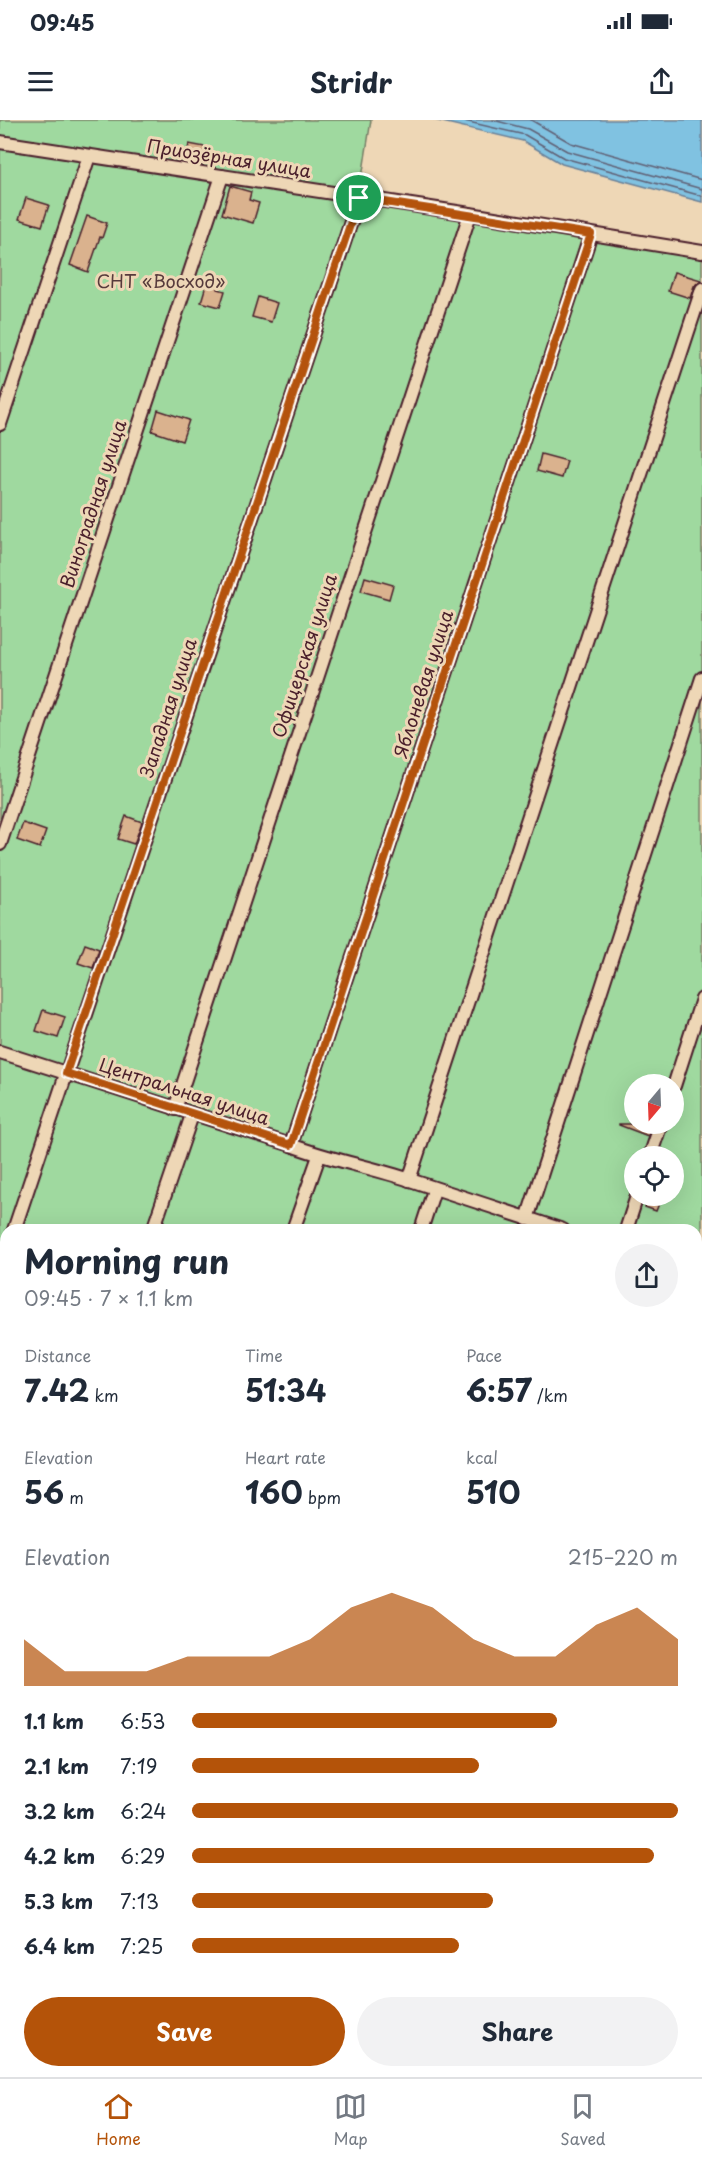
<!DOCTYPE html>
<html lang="en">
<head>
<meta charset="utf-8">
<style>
	body { margin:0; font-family:"Playpen Sans",sans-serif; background:#f2f2f3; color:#1f2937; height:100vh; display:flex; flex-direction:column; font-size:22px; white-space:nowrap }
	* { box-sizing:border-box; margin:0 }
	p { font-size:20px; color:#747a83 }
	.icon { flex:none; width:33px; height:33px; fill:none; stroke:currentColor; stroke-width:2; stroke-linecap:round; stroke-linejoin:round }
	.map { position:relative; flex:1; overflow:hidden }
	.details { position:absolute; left:0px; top:1104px; width:702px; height:854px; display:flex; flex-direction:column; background:#fff; border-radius:18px 18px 0 0; box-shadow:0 6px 24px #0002 }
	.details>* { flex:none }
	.needle { width:39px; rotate:199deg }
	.buttons { position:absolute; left:624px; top:954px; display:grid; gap:12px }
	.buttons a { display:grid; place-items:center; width:60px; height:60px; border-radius:50%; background:#fff; box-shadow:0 6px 24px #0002; font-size:30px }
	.pin { position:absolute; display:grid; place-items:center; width:51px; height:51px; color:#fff; margin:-26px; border:3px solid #fff; border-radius:50%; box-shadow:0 2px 6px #0007 }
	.round { display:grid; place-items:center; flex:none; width:63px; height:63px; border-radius:32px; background:#f2f2f3 }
	.overview { display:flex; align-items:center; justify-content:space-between; height:102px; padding:0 24px }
	h1 { font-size:33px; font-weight:700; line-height:45px }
	.metrics { display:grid; grid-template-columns:repeat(3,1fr); gap:9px; height:102px; padding:6px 24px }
	.metrics div { display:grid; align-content:center }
	.metrics b { font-size:30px; font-weight:700 }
	.metrics small { font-size:16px; font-weight:400 }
	.metrics p { font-size:16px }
	.chart { height:168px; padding:12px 24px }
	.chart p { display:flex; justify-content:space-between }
	.chart svg { width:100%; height:108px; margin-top:6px; fill:#b45309; opacity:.7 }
	.primary-button { display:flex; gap:12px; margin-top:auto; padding:12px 24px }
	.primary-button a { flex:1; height:69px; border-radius:36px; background:#b45309; color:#fff; font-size:24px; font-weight:700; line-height:69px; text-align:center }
	.primary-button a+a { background:#f2f2f3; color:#1f2937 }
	ul { padding:0 24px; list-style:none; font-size:20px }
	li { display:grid; grid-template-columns:96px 72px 1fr; align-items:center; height:45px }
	li i { height:15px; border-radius:8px; background:#b45309 }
	.status { display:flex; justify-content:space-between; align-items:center; height:42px; padding:0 30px; background:#fff; direction:ltr }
	.status svg { height:16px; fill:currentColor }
	header { display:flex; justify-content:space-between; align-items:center; height:78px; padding:0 24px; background:#fff; font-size:27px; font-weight:700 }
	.menu { display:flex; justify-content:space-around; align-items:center; height:84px; border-top:2px solid #e0e1e3; background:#fff; font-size:16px; color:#747a83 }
	.menu a { display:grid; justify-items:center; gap:3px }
	.menu .current { color:#b45309 }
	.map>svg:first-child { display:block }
	.green { fill:#9fd99f; stroke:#747c65; stroke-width:1.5; fill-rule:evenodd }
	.water { fill:#80c2e1; stroke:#6a8198; stroke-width:1.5 }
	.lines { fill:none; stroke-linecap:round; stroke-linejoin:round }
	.shore { stroke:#606074; stroke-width:1.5 }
	.building { fill:#dab28e; stroke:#4a1f2b; stroke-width:1.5 }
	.street-casing { stroke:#4a1f2b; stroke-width:16 }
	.street { stroke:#eed7b6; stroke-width:12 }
	.route-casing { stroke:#fff; stroke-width:12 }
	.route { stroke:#b45309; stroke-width:8 }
	.labels { text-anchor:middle; stroke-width:6; stroke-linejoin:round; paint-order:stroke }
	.street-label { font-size:18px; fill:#4a1f2b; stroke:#eed7b6 }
	.park-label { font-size:18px; fill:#573b3c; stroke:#eed7b6 }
</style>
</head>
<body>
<div class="status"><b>09:45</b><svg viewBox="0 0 49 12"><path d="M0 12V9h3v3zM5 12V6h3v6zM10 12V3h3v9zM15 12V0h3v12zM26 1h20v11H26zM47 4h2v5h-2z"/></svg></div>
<header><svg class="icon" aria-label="menu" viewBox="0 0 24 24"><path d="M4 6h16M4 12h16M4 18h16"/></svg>Stridr<svg class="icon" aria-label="share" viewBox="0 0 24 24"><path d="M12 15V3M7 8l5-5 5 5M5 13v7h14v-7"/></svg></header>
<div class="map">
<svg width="702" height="1957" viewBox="0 0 702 1957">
	<rect width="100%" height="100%" fill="#eed7b6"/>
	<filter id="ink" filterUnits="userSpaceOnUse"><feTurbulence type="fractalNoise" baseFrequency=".0167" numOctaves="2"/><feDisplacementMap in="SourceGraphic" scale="12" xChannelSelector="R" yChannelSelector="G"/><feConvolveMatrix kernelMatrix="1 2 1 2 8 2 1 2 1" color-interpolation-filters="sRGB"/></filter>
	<g filter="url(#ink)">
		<path class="green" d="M0,0H371L359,77L702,132V1957H0ZM634,964H674V1004H634ZM634,1036H674V1076H634ZM6,1110H696V1952H6Z"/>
		<path class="water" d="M434,0H702V82L562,44L523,21Z"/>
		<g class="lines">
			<g class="shore">
				<path d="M460,0L525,15L564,38L702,76"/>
				<path d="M493,0L528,9L567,31L702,69"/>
				<path d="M531,0L571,23L702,60"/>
			</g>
		</g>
		<g class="building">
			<path d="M189,24L205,27L202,41L186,39Z"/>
			<path d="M230,66L251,72L249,80L259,83L253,103L222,94Z"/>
			<path d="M26,78L49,85L42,106L19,99Z"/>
			<path d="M87,96L107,103L102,118L100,117L88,152L70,145Z"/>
			<path d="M674,152L701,160L694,166L690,178L668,171Z"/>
			<path d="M207,162L219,166L218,169L225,171L220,187L201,182Z"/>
			<path d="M258,177L277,183L271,202L252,197Z"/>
			<path d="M158,290L189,300L182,321L152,311Z"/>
			<path d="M541,334L567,341L562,358L537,351Z"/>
			<path d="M365,457L393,465L389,479L361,471Z"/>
			<path d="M126,696L142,702L134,724L118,719Z"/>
			<path d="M23,703L46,711L40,728L17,720Z"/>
			<path d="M85,824L99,829L93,848L78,843Z"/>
			<path d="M43,890L65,897L58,918L36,911Z"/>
			<path d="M619,1004H652L648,1016L619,1005Z"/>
			<path d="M649,1076H662L656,1091L645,1087Z"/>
		</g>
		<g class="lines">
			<g class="street-casing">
				<g id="street">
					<path d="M0,22L470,94L702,132"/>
					<path d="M0,304L89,36"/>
					<path d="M0,724L222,56"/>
					<path d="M0,932L291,1025C330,1040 371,1047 410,1060C461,1077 512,1093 563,1110"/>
					<path d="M674,966L702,879"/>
					<path d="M175,989L470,94"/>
					<path d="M291,1025L591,114"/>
					<path d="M650,1036L661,1004"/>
					<path d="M409,1060L702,169"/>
					<path d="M527,1099L702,558"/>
					<path d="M14,1110L359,78"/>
					<path d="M153,1110L192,995"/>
					<path d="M293,1110L319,1036"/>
					<path d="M421,1110L434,1070"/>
					<path d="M626,1110L637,1076"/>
					<path d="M0,1153L6,1135"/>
					<path d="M696,1507L702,1489"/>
					<path d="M0,1553L6,1536"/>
					<path d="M0,1887L6,1889"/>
					<path d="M198,1952L215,1957"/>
					<path d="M278,1957L280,1952"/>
					<path d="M416,1957L418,1952"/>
					<path d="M545,1957L547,1952"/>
					<path d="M698,1957L702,1946"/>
				</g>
			</g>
			<use href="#street" class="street"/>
		</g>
	</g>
	<g class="lines" filter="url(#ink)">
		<g class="route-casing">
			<path id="route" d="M359,78L591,114L291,1025L66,953Z"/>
		</g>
		<use href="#route" class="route"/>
	</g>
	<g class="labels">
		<g class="street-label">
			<text transform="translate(229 39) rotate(9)" y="6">Приозёрная улица</text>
			<text transform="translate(94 384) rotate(-72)" y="6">Виноградная улица</text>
			<text transform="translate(305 536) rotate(-72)" y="6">Офицерская улица</text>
			<text transform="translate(424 564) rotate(-72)" y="6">Яблоневая улица</text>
			<text transform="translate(169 588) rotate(-72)" y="6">Западная улица</text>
			<text transform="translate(184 972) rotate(18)" y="6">Центральная улица</text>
		</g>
		<g class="park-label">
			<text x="161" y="168">СНТ «Восход»</text>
		</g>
	</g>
</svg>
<div class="buttons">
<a><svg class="needle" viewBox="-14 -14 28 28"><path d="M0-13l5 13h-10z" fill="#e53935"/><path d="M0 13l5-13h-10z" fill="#747a83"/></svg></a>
<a><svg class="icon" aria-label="locate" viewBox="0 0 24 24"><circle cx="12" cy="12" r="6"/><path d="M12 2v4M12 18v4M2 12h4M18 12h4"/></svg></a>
</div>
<div class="pin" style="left:359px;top:78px;background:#1e9e55"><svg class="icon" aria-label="arrive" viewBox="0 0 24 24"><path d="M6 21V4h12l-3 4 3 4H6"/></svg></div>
<section class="details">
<div class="overview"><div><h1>Morning run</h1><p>09:45 · 7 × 1.1 km</p></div><a class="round"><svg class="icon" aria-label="share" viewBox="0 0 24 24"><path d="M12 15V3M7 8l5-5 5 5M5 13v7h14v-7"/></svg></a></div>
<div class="metrics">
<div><p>Distance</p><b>7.42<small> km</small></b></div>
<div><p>Time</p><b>51:34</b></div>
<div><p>Pace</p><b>6:57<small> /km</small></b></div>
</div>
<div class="metrics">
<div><p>Elevation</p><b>56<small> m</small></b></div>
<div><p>Heart rate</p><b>160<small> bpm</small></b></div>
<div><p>kcal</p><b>510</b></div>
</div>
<div class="chart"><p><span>Elevation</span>215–220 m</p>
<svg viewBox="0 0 160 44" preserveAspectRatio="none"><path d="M0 44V25L10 38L20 38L30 38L40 32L50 32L60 32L70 25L80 12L90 6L100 12L110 25L120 32L130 32L140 19L150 12L160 25V44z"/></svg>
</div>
<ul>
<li><b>1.1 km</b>6:53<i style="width:75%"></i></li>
<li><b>2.1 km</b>7:19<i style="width:59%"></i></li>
<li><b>3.2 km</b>6:24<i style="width:100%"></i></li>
<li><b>4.2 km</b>6:29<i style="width:95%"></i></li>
<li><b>5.3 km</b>7:13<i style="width:62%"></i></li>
<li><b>6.4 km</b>7:25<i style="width:55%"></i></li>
</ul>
<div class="primary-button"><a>Save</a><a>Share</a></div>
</section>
</div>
<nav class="menu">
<a class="current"><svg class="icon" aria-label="home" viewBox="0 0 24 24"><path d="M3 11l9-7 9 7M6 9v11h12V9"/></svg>Home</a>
<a><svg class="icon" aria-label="map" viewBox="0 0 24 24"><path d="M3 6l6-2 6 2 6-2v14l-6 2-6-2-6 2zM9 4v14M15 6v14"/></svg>Map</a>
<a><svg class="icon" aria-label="saved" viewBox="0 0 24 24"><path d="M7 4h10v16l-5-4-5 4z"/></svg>Saved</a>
</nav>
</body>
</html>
